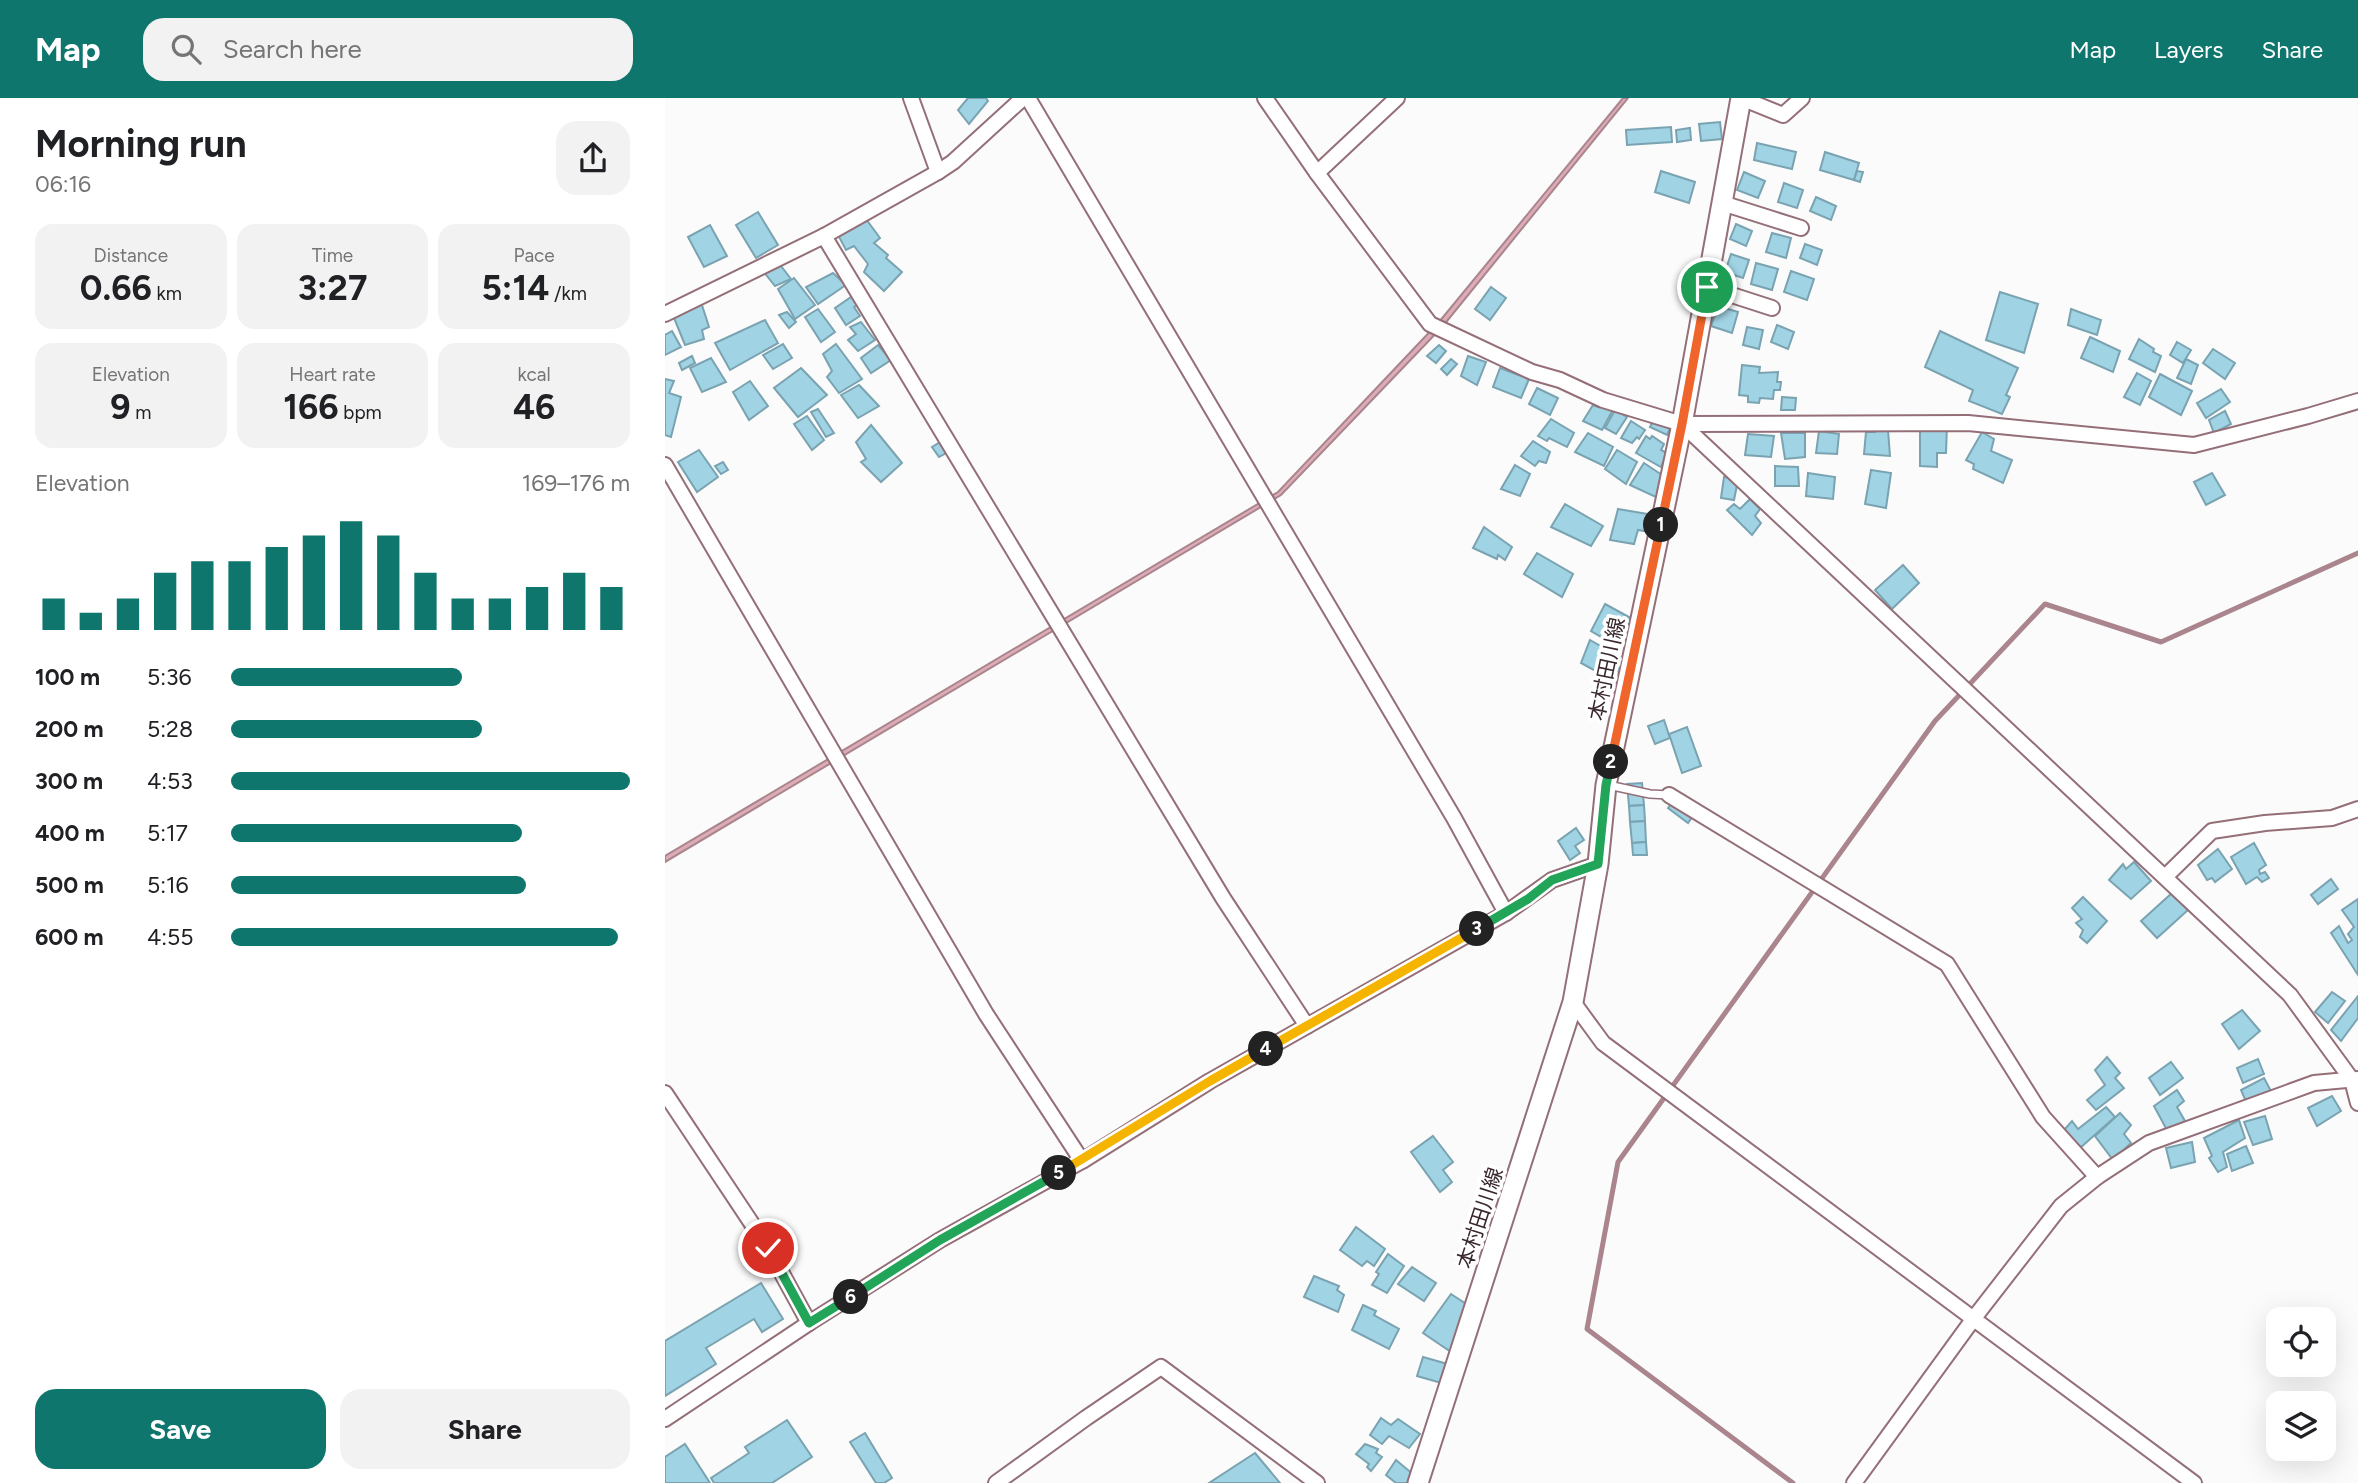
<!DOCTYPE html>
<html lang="en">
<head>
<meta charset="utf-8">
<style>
	body { margin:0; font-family:Figtree,"Noto Sans JP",sans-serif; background:#f2f2f2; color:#202124; height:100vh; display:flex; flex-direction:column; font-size:26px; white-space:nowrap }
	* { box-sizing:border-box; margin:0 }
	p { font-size:23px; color:#757577 }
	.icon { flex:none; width:38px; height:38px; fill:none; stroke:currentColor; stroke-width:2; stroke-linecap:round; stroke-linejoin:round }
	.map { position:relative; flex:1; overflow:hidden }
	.sheet { display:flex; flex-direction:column; background:#fff; width:665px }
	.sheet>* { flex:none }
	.buttons { position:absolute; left:1601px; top:1209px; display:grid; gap:14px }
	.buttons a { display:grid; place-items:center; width:70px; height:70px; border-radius:14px; background:#fff; box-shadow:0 7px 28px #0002; font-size:35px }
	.pin { position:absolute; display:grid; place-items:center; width:60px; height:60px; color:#fff; margin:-30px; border:4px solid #fff; border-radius:50%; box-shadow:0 2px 7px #0007 }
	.km { position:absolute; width:35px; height:35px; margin:-18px; border-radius:50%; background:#222; color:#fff; font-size:19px; line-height:35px; text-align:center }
	.round { display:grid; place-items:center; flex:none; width:74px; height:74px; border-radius:21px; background:#f2f2f2 }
	.summary { display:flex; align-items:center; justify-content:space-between; height:119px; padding:0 35px }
	h1 { font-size:38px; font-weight:700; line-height:52px }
	.figures { display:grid; grid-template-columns:repeat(3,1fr); gap:10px; height:119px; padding:7px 35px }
	.figures div { display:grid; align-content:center; border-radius:18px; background:#f2f2f2; text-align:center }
	.figures b { font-size:35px; font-weight:700 }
	.figures small { font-size:19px; font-weight:400 }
	.figures p { font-size:19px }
	.chart { height:196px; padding:14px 35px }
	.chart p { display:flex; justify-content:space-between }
	.chart svg { width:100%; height:126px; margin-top:7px; stroke:#0f766e; stroke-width:6 }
	.cta { display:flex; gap:14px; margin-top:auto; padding:14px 35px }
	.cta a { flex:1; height:80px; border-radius:21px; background:#0f766e; color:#fff; font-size:28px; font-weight:700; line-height:80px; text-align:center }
	.cta a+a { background:#f2f2f2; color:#202124 }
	ul { padding:0 35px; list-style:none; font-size:23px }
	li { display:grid; grid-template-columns:112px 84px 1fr; align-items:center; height:52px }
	li i { height:18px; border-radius:9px; background:#0f766e }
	header { display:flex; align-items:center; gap:42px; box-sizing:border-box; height:98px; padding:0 35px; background:#0f766e; color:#fff }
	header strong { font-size:33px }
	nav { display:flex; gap:38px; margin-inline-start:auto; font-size:24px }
	.search { width:490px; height:63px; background:#f2f2f2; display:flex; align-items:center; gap:18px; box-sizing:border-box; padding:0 24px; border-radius:21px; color:#757577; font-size:26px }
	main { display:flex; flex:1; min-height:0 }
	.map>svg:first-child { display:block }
	.water { fill:#dcacb7; stroke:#ab858e; stroke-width:2 }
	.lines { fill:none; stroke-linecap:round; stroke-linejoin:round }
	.stream { stroke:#ab858e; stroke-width:5 }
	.building { fill:#a0d3e4; stroke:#7aa3b1; stroke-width:2 }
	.lane-casing { stroke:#946f77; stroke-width:10 }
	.street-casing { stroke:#946f77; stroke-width:18 }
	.secondary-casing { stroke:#946f77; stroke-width:23 }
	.lane { stroke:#fff; stroke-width:7 }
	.street { stroke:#fff; stroke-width:14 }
	.secondary { stroke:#fff; stroke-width:19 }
	.split-1-casing { stroke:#fff; stroke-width:14 }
	.split-2-casing { stroke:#fff; stroke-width:14 }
	.split-3-casing { stroke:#fff; stroke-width:14 }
	.split-4-casing { stroke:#fff; stroke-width:14 }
	.split-5-casing { stroke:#fff; stroke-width:14 }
	.split-6-casing { stroke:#fff; stroke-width:14 }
	.split-7-casing { stroke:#fff; stroke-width:14 }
	.split-1 { stroke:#f0652b; stroke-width:9 }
	.split-2 { stroke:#f0652b; stroke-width:9 }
	.split-3 { stroke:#22a559; stroke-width:9 }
	.split-4 { stroke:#f5b400; stroke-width:9 }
	.split-5 { stroke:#f5b400; stroke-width:9 }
	.split-6 { stroke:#22a559; stroke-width:9 }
	.split-7 { stroke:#22a559; stroke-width:9 }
	.labels { text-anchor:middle; stroke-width:7; stroke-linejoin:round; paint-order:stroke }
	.street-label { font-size:21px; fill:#39292d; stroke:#fff }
</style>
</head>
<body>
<header>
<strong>Map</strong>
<div class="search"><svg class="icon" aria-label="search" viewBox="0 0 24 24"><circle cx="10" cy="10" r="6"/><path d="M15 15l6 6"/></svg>Search here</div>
<nav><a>Map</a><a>Layers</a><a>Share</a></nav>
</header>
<main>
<section class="sheet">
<div class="summary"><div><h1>Morning run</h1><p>06:16</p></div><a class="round"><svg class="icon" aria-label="share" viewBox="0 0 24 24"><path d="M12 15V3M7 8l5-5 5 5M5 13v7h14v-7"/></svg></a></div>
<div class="figures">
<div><p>Distance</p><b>0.66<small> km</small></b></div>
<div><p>Time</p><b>3:27</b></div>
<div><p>Pace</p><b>5:14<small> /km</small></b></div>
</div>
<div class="figures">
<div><p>Elevation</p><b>9<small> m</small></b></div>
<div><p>Heart rate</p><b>166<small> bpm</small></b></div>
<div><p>kcal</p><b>46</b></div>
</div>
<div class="chart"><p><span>Elevation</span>169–176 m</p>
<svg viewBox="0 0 160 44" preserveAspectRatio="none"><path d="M5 44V33M15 44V38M25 44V33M35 44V24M45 44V20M55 44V20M65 44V15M75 44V11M85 44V6M95 44V11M105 44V24M115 44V33M125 44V33M135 44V29M145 44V24M155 44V29"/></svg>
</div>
<ul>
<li><b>100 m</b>5:36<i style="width:58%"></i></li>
<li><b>200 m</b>5:28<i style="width:63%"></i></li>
<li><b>300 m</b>4:53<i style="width:100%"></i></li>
<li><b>400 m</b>5:17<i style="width:73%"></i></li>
<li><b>500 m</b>5:16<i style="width:74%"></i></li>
<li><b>600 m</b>4:55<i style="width:97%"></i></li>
</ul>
<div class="cta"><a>Save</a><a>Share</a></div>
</section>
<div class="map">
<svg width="1693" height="1385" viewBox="0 0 1693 1385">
	<rect width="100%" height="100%" fill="#fbfbfb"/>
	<path class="water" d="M958,0H963L778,228L616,397L0,764V758L613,394L774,224Z"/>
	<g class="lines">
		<path class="stream" d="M1128,1385L922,1231L953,1064L1270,623L1380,506L1496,544L1693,455"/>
	</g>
	<g class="building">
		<path d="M303,0H321L323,3L304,26L293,12Z"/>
		<path d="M1055,24L1057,41L1036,43L1034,26Z"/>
		<path d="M1006,29L1007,44L962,47L961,32Z"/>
		<path d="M1025,30L1026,42L1012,44L1011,32Z"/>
		<path d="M1092,45L1131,54L1127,71L1089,62Z"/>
		<path d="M1160,54L1194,65L1189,82L1155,72Z"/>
		<path d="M996,73L1030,84L1024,105L990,94Z"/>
		<path d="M1192,73L1198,74L1195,84L1189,82Z"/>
		<path d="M1079,74L1100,83L1093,100L1072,92Z"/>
		<path d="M1119,85L1138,92L1132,110L1113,104Z"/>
		<path d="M1151,99L1171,108L1166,122L1145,113Z"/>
		<path d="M93,114L113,147L91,160L71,127Z"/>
		<path d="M201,121L215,140L209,145L223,157L221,160L237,174L219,193L199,174L203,166L189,148L181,152L173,137Z"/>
		<path d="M1071,126L1087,133L1081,148L1065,141Z"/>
		<path d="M45,127L62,158L39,169L23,139Z"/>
		<path d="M1107,135L1126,140L1121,160L1101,154Z"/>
		<path d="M1140,146L1157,152L1152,167L1135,160Z"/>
		<path d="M1066,156L1084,162L1078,180L1060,174Z"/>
		<path d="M113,164L126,181L110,188L98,173Z"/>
		<path d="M1091,165L1113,171L1107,192L1086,186Z"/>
		<path d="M1126,173L1149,181L1142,202L1119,194Z"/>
		<path d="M168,175L181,187L153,206L141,189Z"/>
		<path d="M129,180L150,207L130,221L113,191Z"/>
		<path d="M826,189L841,200L825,222L810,211Z"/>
		<path d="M1335,194L1373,206L1359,255L1321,242Z"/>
		<path d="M189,197L194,206L189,209L195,218L181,227L170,210Z"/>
		<path d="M36,204L44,229L37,232L39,241L20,247L7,215Z"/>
		<path d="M1053,208L1073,214L1067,235L1046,228Z"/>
		<path d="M153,211L170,234L156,244L140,219Z"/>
		<path d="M1406,211L1436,222L1432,237L1403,227Z"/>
		<path d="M122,214L131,224L124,230L114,217Z"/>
		<path d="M100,222L113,245L65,272L50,245Z"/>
		<path d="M196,224L210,242L193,253L183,242L191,236L185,229Z"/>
		<path d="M1112,227L1129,234L1123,251L1106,244Z"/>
		<path d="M1082,229L1098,232L1094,251L1078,247Z"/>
		<path d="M7,233L16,249L0,257V237Z"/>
		<path d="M1275,233L1353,270L1341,297L1345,299L1337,316L1304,303L1308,292L1260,269Z"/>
		<path d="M1425,239L1455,253L1448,274L1416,260Z"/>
		<path d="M1474,241L1489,251L1488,254L1496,258L1490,274L1464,261Z"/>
		<path d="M1512,244L1526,252L1518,265L1505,257Z"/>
		<path d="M118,246L127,260L108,271L98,257Z"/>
		<path d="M171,246L197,281L174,295L162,279L167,273L158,256Z"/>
		<path d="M213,247L226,262L206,275L196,260Z"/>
		<path d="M774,247L781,253L771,265L762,258Z"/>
		<path d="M1548,251L1570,265L1560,281L1538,265Z"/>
		<path d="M27,258L30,265L17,272L14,265Z"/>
		<path d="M803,258L821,264L812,287L796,278Z"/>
		<path d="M46,260L61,284L37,294L25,270Z"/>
		<path d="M786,261L792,266L782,277L776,271Z"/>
		<path d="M1521,261L1533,267L1526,286L1512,280Z"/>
		<path d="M1077,267L1095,269L1094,275L1113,274L1112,284H1116L1115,292H1109L1108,301L1095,300L1094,305L1083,304V298L1074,297Z"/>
		<path d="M136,270L162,297L133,319L109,290Z"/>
		<path d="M835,270L864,281L856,300L828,289Z"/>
		<path d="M1472,275L1486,283L1475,307L1459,299Z"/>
		<path d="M1495,276L1527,293L1516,317L1484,299Z"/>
		<path d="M0,281L9,283L4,295L16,299L6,339L0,337Z"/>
		<path d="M85,283L103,308L84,322L68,294Z"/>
		<path d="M194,287L214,308L193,320L176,297Z"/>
		<path d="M872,290L893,300L885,317L864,306Z"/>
		<path d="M1556,291L1565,304L1541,320L1532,305Z"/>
		<path d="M1117,299L1131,300L1130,312H1116Z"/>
		<path d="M938,302L950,308L937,332L918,323L928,307L933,309Z"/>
		<path d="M153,311L169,335L161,339L146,314Z"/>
		<path d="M950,312L962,319L951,336L940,330Z"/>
		<path d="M1560,313L1566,326L1549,335L1544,322Z"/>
		<path d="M142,318L159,342L147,352L129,326Z"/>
		<path d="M990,319L1006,328L1002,337L985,329Z"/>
		<path d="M886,321L909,335L902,349L884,340L882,343L873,338Z"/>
		<path d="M966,323L980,332L974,341L972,339L967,345L956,340Z"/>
		<path d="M1255,326L1282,327L1281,355H1272V369L1255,368Z"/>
		<path d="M206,327L237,365L216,384L196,364L201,361L191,344Z"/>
		<path d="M1212,330L1223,332L1225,358L1199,356L1201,334H1210Z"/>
		<path d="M1154,333L1174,336L1172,356L1151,355Z"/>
		<path d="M1317,334L1329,341L1326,353L1347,362L1338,385L1308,371L1309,366L1301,362Z"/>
		<path d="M923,335L948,349L939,368L910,354Z"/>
		<path d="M1116,335H1140V359L1120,361Z"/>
		<path d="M1083,336L1109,338L1106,359L1080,357Z"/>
		<path d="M981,338L985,341L987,338L999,346L996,352L1002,355L996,369L971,355Z"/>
		<path d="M277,343L283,354L274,359L267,349Z"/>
		<path d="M868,343L885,354L881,365L874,363L870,368L856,358Z"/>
		<path d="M34,352L53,379L32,394L13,364Z"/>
		<path d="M952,352L972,364L961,386L940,371Z"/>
		<path d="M58,364L63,372L56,376L50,368Z"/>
		<path d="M979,365L1003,381L993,400L965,387Z"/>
		<path d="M850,367L865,376L855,398L836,391Z"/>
		<path d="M1110,368L1133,369L1134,388H1110Z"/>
		<path d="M1206,372L1226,375L1221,410L1200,406Z"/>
		<path d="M1143,375L1170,379L1168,401L1141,398Z"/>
		<path d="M1547,375L1560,397L1541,407L1529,384Z"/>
		<path d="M1059,379L1073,382L1069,402L1056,400Z"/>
		<path d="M1085,401L1095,411L1090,418L1096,425L1087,437L1062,412L1069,406L1075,411Z"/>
		<path d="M900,406L938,428L926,448L886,429Z"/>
		<path d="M953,411L995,418L991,435L973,432L969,446L945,442Z"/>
		<path d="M819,429L847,449L840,462L833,457L832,461L808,450Z"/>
		<path d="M872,455L908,476L897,499L859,476Z"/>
		<path d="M1238,467L1254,485L1227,511L1210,492Z"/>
		<path d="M940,506L975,525L969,540L944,527L938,540L926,533Z"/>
		<path d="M925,542L969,567L965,581L942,567L936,576L916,565Z"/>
		<path d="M999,622L1005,640L990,646L983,628Z"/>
		<path d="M1022,629L1036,668L1017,675L1004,636Z"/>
		<path d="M977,685L979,707L964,708L962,686Z"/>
		<path d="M1013,697L1032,712L1023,725L1003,710Z"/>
		<path d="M979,707L980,723L965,724L964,708Z"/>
		<path d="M980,723L981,744L967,745L965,724Z"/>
		<path d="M911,730L919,742L910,748L915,755L905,762L893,743Z"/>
		<path d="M981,744L982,757H968L967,745Z"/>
		<path d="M1589,745L1601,767L1594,772L1595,776L1600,774L1604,780L1597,784L1592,779L1581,786L1566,759Z"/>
		<path d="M1553,751L1567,771L1550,784L1547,780L1542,782L1533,767Z"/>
		<path d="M1469,764L1486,783L1466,801L1444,782L1458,766L1461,771Z"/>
		<path d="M1666,781L1673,791L1653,806L1646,797Z"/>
		<path d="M1507,795L1523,812L1492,840L1476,823Z"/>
		<path d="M1418,799L1442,823L1422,845L1415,839L1418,832L1411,825L1417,821L1407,810Z"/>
		<path d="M1693,801V877L1666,835L1674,828L1683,845L1687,842L1683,836L1689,829L1677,812Z"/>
		<path d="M1667,894L1680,903L1663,925L1650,914Z"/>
		<path d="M1693,898V920L1676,943L1666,932Z"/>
		<path d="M1577,912L1595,933L1574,951L1557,926Z"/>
		<path d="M1442,959L1455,975L1450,980L1459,990L1431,1012L1422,1002L1440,987L1430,972Z"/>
		<path d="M1593,961L1599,976L1578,985L1572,970Z"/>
		<path d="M1506,964L1518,980L1495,997L1484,980Z"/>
		<path d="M1599,980L1607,995L1582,1006L1576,992Z"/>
		<path d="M1512,992L1519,1003L1512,1009L1520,1023L1503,1034L1489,1008Z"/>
		<path d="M1667,998L1676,1013L1652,1028L1643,1010Z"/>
		<path d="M1441,1009L1450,1019L1415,1050L1399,1032L1407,1023L1413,1031Z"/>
		<path d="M1455,1015L1466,1027L1459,1036L1466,1045L1448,1062L1430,1038Z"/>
		<path d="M1600,1018L1607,1041L1588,1047L1579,1024Z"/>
		<path d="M1574,1022L1580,1040L1558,1054L1562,1069L1553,1074L1544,1060L1547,1058L1539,1040Z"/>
		<path d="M768,1038L788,1064L778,1072L787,1084L775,1094L746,1054Z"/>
		<path d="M1527,1044L1530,1064L1506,1070L1501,1050Z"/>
		<path d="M1581,1048L1588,1065L1567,1073L1562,1056Z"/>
		<path d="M691,1129L720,1151L709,1168L702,1163L697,1168L675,1152Z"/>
		<path d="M723,1156L739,1168L722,1195L707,1187L714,1176L711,1174Z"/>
		<path d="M747,1169L771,1185L759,1203L733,1186Z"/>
		<path d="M649,1178L674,1188L672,1192L679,1197L673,1214L639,1199Z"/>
		<path d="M96,1185L118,1221L97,1234L89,1221L41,1250L51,1266L0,1298V1243Z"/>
		<path d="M786,1196L806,1209L786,1254L758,1235Z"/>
		<path d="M698,1207L711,1213L709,1217L734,1231L724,1251L687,1232Z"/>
		<path d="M758,1259L786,1267L780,1286L752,1278Z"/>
		<path d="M716,1320L726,1327L733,1321L755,1336L744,1350L724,1338L717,1346L705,1337Z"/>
		<path d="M122,1322L147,1359L107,1385H49L46,1380L84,1355L80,1349Z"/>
		<path d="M200,1335L227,1380L219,1385H211L185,1344Z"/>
		<path d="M20,1346L45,1385H0V1359Z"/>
		<path d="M700,1346L713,1351L711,1355L717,1359L706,1373L702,1369L704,1366L691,1356Z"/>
		<path d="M590,1355L615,1385H544Z"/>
		<path d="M731,1362L749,1377L743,1384L745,1385H731L721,1377Z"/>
	</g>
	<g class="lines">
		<g class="lane-casing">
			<path id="lane" d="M943,687L985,696L1004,697"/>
		</g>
		<g class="street-casing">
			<g id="street">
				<path d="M246,0L273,74"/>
				<path d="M363,0L789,720L841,815"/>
				<path d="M600,0L652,75L765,226L867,274L895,282L938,302L1017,326L1303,325L1529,347L1643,318L1693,303"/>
				<path d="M1076,0L1118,17L1137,0"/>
				<path d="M652,75L732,0"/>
				<path d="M1057,105L1136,130"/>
				<path d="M159,138L558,800L642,928"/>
				<path d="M1042,189L1107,210"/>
				<path d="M0,216L159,138L273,74L288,64L358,0"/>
				<path d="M1017,326L1625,897L1687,982L1693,1005"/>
				<path d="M0,367L321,916L417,1063"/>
				<path d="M1004,697L1282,866L1378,1019L1432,1079"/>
				<path d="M1501,778L1547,733L1600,725L1667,720L1693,711"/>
				<path d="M908,904L938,945L1529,1385"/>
				<path d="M0,995L103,1150L144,1225"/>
				<path d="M0,1321L144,1225L275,1142L417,1063L545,983L841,815L887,782L933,766"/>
				<path d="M331,1385L421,1320L496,1269L652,1385"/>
				<path d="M1189,1385L1309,1220L1396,1108L1432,1079L1484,1045L1649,985L1693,981"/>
			</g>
		</g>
		<g class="secondary-casing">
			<path id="secondary" d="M753,1385L908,904L933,766L941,687L1017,326L1076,0"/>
		</g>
		<use href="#lane" class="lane"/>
		<use href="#street" class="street"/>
		<use href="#secondary" class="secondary"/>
	</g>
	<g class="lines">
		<g class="split-1-casing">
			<path id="split-1" d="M996,427L1017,326L1042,189"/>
		</g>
		<g class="split-2-casing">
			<path id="split-2" d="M946,664L996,427"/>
		</g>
		<g class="split-3-casing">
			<path id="split-3" d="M812,831L863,801L887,782L933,766L941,687L946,664"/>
		</g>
		<g class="split-4-casing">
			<path id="split-4" d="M601,951L812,831"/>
		</g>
		<g class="split-5-casing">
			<path id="split-5" d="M394,1075L545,983L601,951"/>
		</g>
		<g class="split-6-casing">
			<path id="split-6" d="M186,1199L275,1142L394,1075"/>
		</g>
		<g class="split-7-casing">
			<path id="split-7" d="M103,1150L144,1225L186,1199"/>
		</g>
		<use href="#split-1" class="split-1"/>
		<use href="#split-2" class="split-2"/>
		<use href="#split-3" class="split-3"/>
		<use href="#split-4" class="split-4"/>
		<use href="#split-5" class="split-5"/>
		<use href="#split-6" class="split-6"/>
		<use href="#split-7" class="split-7"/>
	</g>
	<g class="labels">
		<g class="street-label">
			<text transform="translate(942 571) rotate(-78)" y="7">本村田川線</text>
			<text transform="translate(815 1120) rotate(-72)" y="7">本村田川線</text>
		</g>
	</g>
</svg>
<div class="buttons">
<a><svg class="icon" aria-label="locate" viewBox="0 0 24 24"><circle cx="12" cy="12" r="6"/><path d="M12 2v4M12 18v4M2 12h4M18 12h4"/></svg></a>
<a><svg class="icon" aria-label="layers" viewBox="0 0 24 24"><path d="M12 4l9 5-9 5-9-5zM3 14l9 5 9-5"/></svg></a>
</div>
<div class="pin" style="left:1042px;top:189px;background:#1e9e55"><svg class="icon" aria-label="arrive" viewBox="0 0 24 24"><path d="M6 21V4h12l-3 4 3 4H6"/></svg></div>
<div class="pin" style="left:103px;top:1150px;background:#d93025"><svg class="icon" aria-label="check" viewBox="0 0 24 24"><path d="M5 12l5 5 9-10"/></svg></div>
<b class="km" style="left:996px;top:427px">1</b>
<b class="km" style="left:946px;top:664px">2</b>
<b class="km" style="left:812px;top:831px">3</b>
<b class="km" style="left:601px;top:951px">4</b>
<b class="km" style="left:394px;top:1075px">5</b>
<b class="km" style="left:186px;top:1199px">6</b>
</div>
</main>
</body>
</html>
